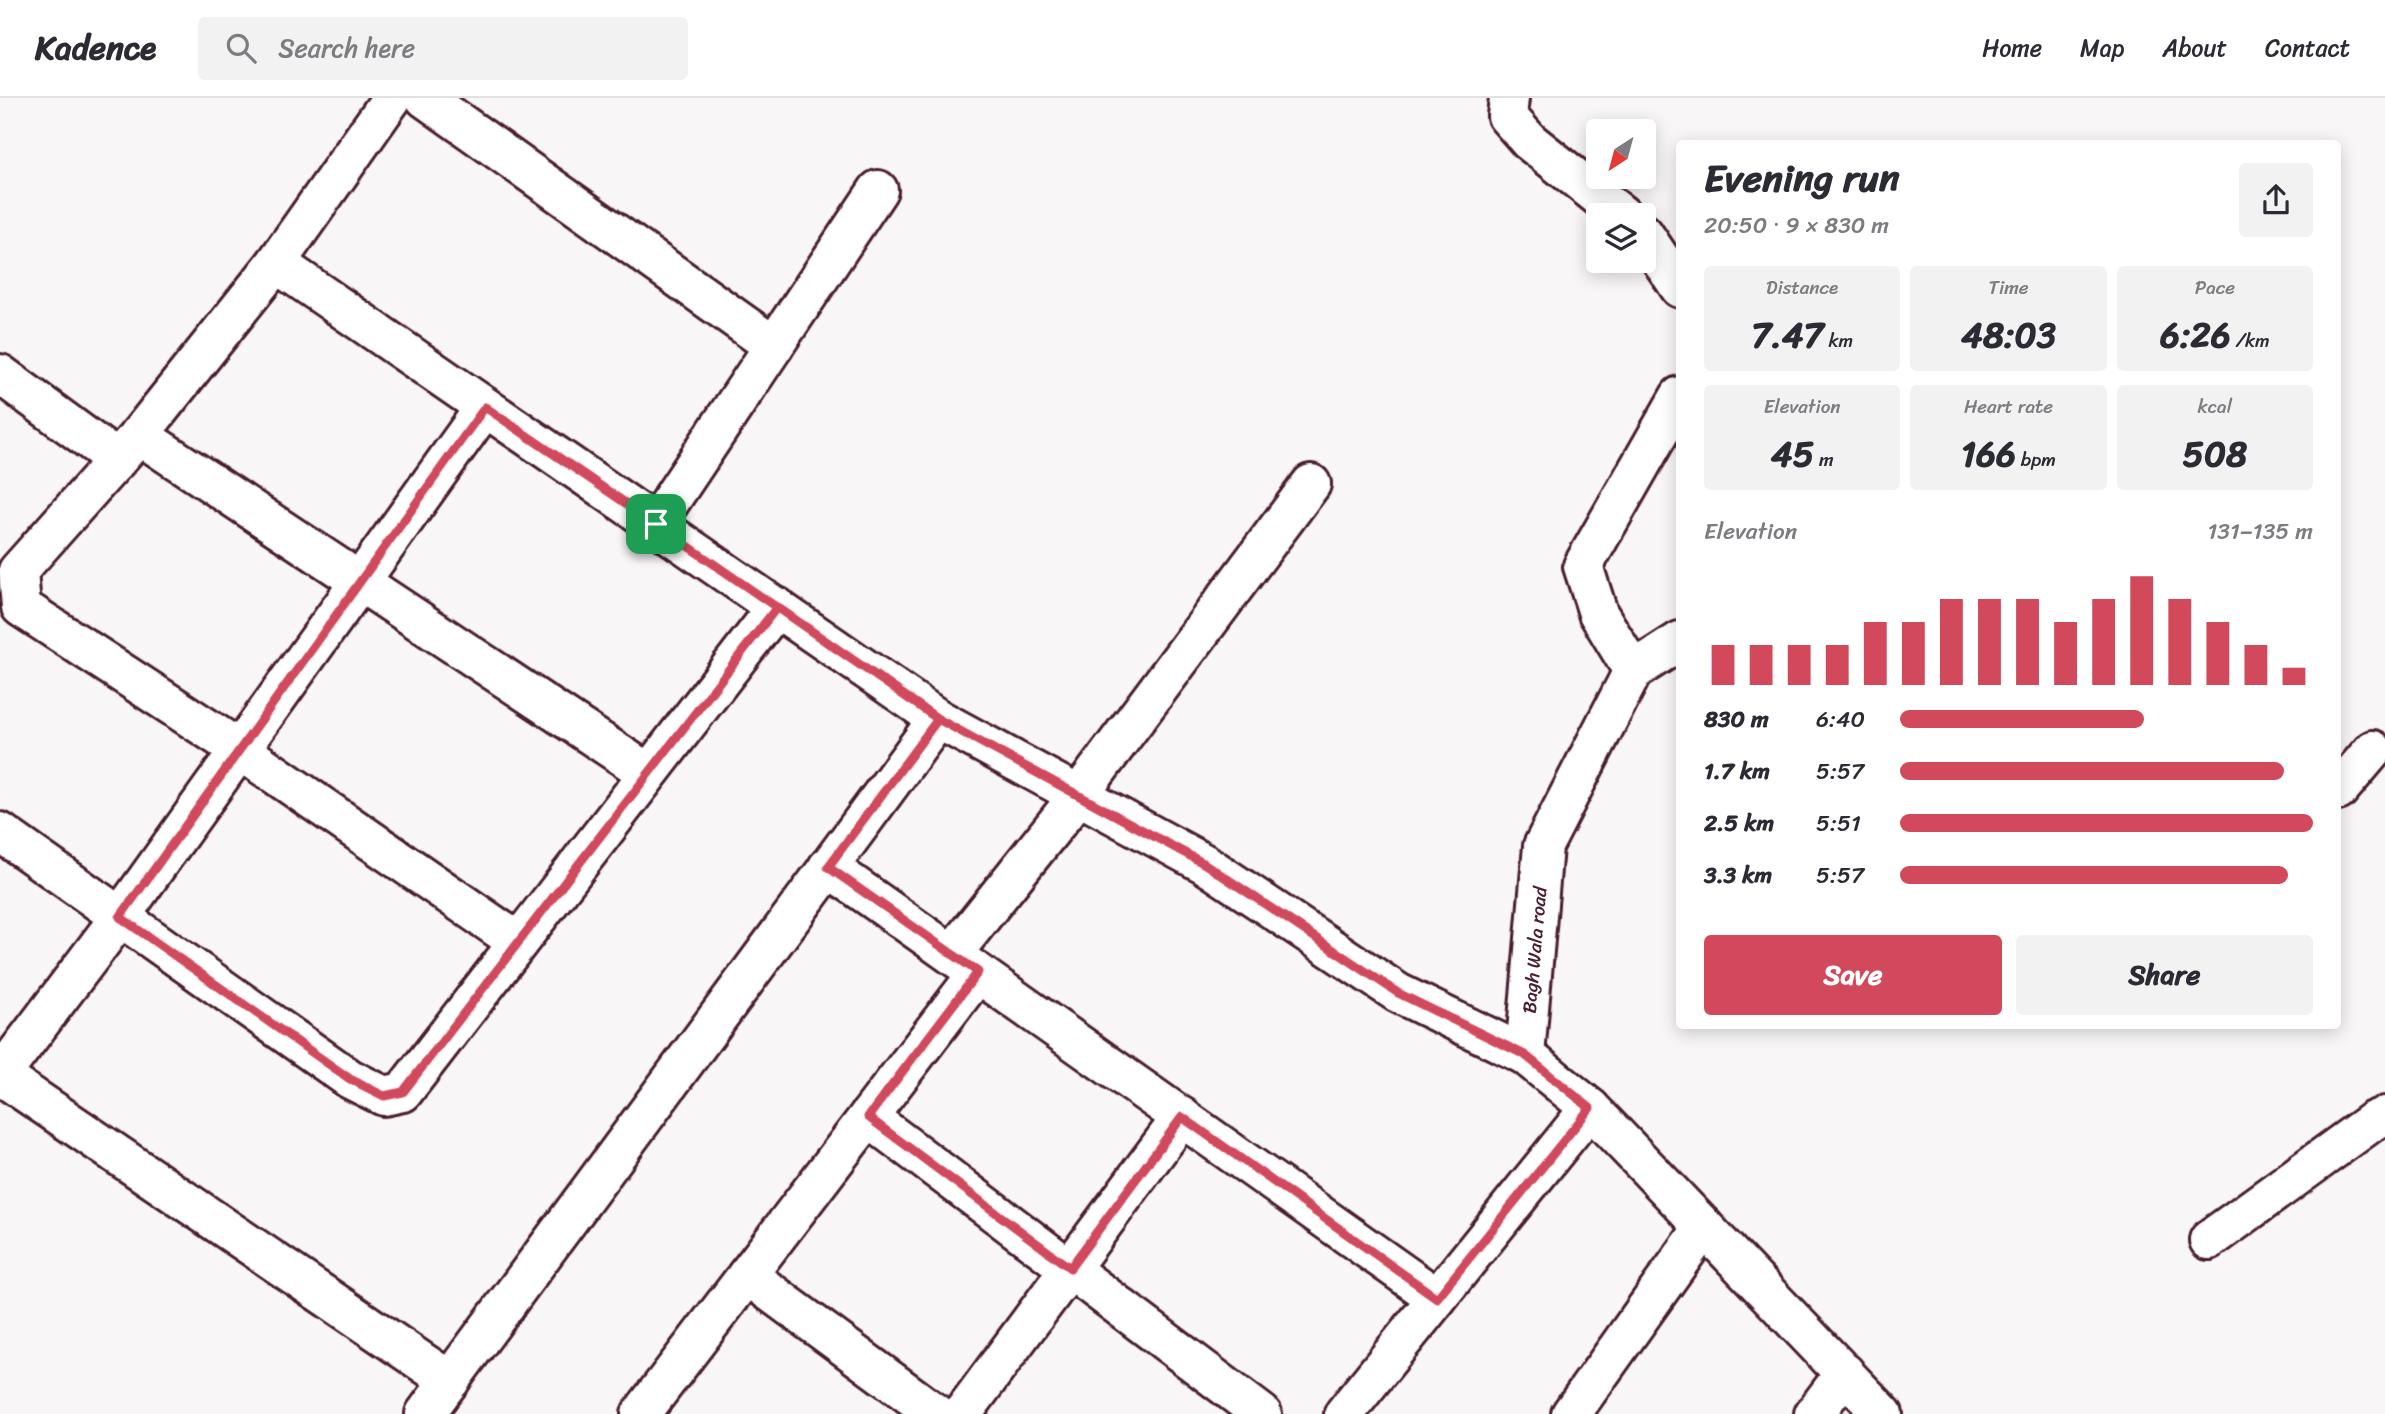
<!DOCTYPE html>
<html lang="en">
<head>
<meta charset="utf-8">
<style>
	body { margin:0; font-family:Sriracha,sans-serif; background:#f2f2f3; color:#2b2b33; height:100vh; display:flex; flex-direction:column; font-size:26px; white-space:nowrap }
	* { box-sizing:border-box; margin:0 }
	p { font-size:23px; color:#7c7c81 }
	.icon { flex:none; width:38px; height:38px; fill:none; stroke:currentColor; stroke-width:2; stroke-linecap:round; stroke-linejoin:round }
	.map { position:relative; flex:1; overflow:hidden }
	.panel { position:absolute; left:1676px; top:42px; width:665px; height:889px; display:flex; flex-direction:column; background:#fff; border-radius:7px; box-shadow:0 4px 18px #0003 }
	.panel>* { flex:none }
	.needle { width:46px; rotate:216deg }
	.controls { position:absolute; left:1586px; top:21px; display:grid; gap:14px }
	.controls a { display:grid; place-items:center; width:70px; height:70px; border-radius:7px; background:#fff; box-shadow:0 4px 18px #0003; font-size:35px }
	.pin { position:absolute; display:grid; place-items:center; width:60px; height:60px; color:#fff; margin:-30px; border-radius:14px; box-shadow:0 4px 10px #0006 }
	.round { display:grid; place-items:center; flex:none; width:74px; height:74px; border-radius:7px; background:#f2f2f3 }
	.overview { display:flex; align-items:center; justify-content:space-between; height:119px; padding:0 28px }
	h1 { font-size:38px; font-weight:700; line-height:52px }
	.metrics { display:grid; grid-template-columns:repeat(3,1fr); gap:10px; height:119px; padding:7px 28px }
	.metrics div { display:grid; align-content:center; border-radius:7px; background:#f2f2f3; text-align:center }
	.metrics b { font-size:35px; font-weight:700 }
	.metrics small { font-size:19px; font-weight:400 }
	.metrics p { font-size:19px }
	.chart { height:196px; padding:14px 28px }
	.chart p { display:flex; justify-content:space-between }
	.chart svg { width:100%; height:126px; margin-top:7px; stroke:#d1495b; stroke-width:6 }
	.cta { display:flex; gap:14px; margin-top:auto; padding:14px 28px }
	.cta a { flex:1; height:80px; border-radius:7px; background:#d1495b; color:#fff; font-size:28px; font-weight:700; line-height:80px; text-align:center }
	.cta a+a { background:#f2f2f3; color:#2b2b33 }
	ul { padding:0 28px; list-style:none; font-size:23px }
	li { display:grid; grid-template-columns:112px 84px 1fr; align-items:center; height:52px }
	li i { height:18px; border-radius:9px; background:#d1495b }
	header { display:flex; align-items:center; gap:42px; box-sizing:border-box; height:98px; padding:0 35px; background:#fff; border-bottom:2px solid #e1e1e2 }
	header strong { font-size:33px }
	nav { display:flex; gap:38px; margin-inline-start:auto; font-size:24px }
	.search { width:490px; height:63px; background:#f2f2f3; display:flex; align-items:center; gap:18px; box-sizing:border-box; padding:0 24px; border-radius:7px; color:#7c7c81; font-size:26px }
	.map>svg:first-child { display:block }
	.lines { fill:none; stroke-linecap:round; stroke-linejoin:round }
	.minor-casing { stroke:#4a1f2b; stroke-width:44 }
	.minor { stroke:#fff; stroke-width:38 }
	.route-casing { stroke:#fff; stroke-width:14 }
	.route { stroke:#d1495b; stroke-width:9 }
	.labels { text-anchor:middle; stroke-width:5; stroke-linejoin:round; paint-order:stroke }
	.street-label { font-size:19px; fill:#4a1f2b; stroke:#fff }
</style>
</head>
<body>
<header>
<strong>Kadence</strong>
<div class="search"><svg class="icon" aria-label="search" viewBox="0 0 24 24"><circle cx="10" cy="10" r="6"/><path d="M15 15l6 6"/></svg>Search here</div>
<nav><a>Home</a><a>Map</a><a>About</a><a>Contact</a></nav>
</header>
<div class="map">
<svg width="2385" height="1316" viewBox="0 0 2385 1316">
	<rect width="100%" height="100%" fill="#f8f6f7"/>
	<filter id="ink" filterUnits="userSpaceOnUse"><feTurbulence type="fractalNoise" baseFrequency=".0143" numOctaves="2"/><feDisplacementMap in="SourceGraphic" scale="14" xChannelSelector="R" yChannelSelector="G"/><feConvolveMatrix kernelMatrix="1 2 1 2 8 2 1 2 1" color-interpolation-filters="sRGB"/></filter>
	<g filter="url(#ink)">
		<g class="lines">
			<g class="minor-casing">
				<g id="minor">
					<path d="M392,0L276,165L139,337L18,473L21,509L240,652L518,844"/>
					<path d="M425,0L774,248"/>
					<path d="M1509,0L1507,18L1529,43L1622,117"/>
					<path d="M1643,135L1680,190"/>
					<path d="M276,165L938,621L1205,766L1398,895L1525,957"/>
					<path d="M0,276L117,362"/>
					<path d="M1680,298L1583,468L1598,515L1633,573L1543,748L1525,957L1590,1010L1883,1316"/>
					<path d="M139,337L648,675"/>
					<path d="M655,426L878,92"/>
					<path d="M1633,573L1680,543"/>
					<path d="M2338,693L2373,652"/>
					<path d="M0,734L350,981L384,998L403,994L777,509"/>
					<path d="M828,769L1437,1200"/>
					<path d="M952,856L1079,697L1311,386"/>
					<path d="M0,977L450,1283"/>
					<path d="M0,978L120,819L485,309"/>
					<path d="M868,1019L1262,1316"/>
					<path d="M2209,1142L2373,1023L2385,1018"/>
					<path d="M747,1177L936,1316"/>
					<path d="M425,1316L938,621"/>
					<path d="M641,1316L978,875"/>
					<path d="M962,1316L1182,1019"/>
					<path d="M1344,1316L1590,1010"/>
					<path d="M1571,1316L1704,1129"/>
					<path d="M1814,1316L1845,1275"/>
				</g>
			</g>
			<use href="#minor" class="minor"/>
		</g>
	</g>
	<g class="lines" filter="url(#ink)">
		<g class="route-casing">
			<path id="route" d="M656,426L485,309L120,819L350,981L384,998L403,994L777,509L938,621L828,769L978,874L868,1019L1070,1170L1182,1019L1437,1200L1590,1010L1525,957L1398,895L1205,766L938,621L656,426"/>
		</g>
		<use href="#route" class="route"/>
	</g>
	<g class="labels">
		<g class="street-label">
			<text transform="translate(1534 852) rotate(-85)" y="7">Bagh Wala road</text>
		</g>
	</g>
</svg>
<div class="controls">
<a><svg class="needle" viewBox="-14 -14 28 28"><path d="M0-13l5 13h-10z" fill="#e53935"/><path d="M0 13l5-13h-10z" fill="#7c7c81"/></svg></a>
<a><svg class="icon" aria-label="layers" viewBox="0 0 24 24"><path d="M12 4l9 5-9 5-9-5zM3 14l9 5 9-5"/></svg></a>
</div>
<div class="pin" style="left:656px;top:426px;background:#1e9e55"><svg class="icon" aria-label="arrive" viewBox="0 0 24 24"><path d="M6 21V4h12l-3 4 3 4H6"/></svg></div>
<section class="panel">
<div class="overview"><div><h1>Evening run</h1><p>20:50 · 9 × 830 m</p></div><a class="round"><svg class="icon" aria-label="share" viewBox="0 0 24 24"><path d="M12 15V3M7 8l5-5 5 5M5 13v7h14v-7"/></svg></a></div>
<div class="metrics">
<div><p>Distance</p><b>7.47<small> km</small></b></div>
<div><p>Time</p><b>48:03</b></div>
<div><p>Pace</p><b>6:26<small> /km</small></b></div>
</div>
<div class="metrics">
<div><p>Elevation</p><b>45<small> m</small></b></div>
<div><p>Heart rate</p><b>166<small> bpm</small></b></div>
<div><p>kcal</p><b>508</b></div>
</div>
<div class="chart"><p><span>Elevation</span>131–135 m</p>
<svg viewBox="0 0 160 44" preserveAspectRatio="none"><path d="M5 44V30M15 44V30M25 44V30M35 44V30M45 44V22M55 44V22M65 44V14M75 44V14M85 44V14M95 44V22M105 44V14M115 44V6M125 44V14M135 44V22M145 44V30M155 44V38"/></svg>
</div>
<ul>
<li><b>830 m</b>6:40<i style="width:59%"></i></li>
<li><b>1.7 km</b>5:57<i style="width:93%"></i></li>
<li><b>2.5 km</b>5:51<i style="width:100%"></i></li>
<li><b>3.3 km</b>5:57<i style="width:94%"></i></li>
</ul>
<div class="cta"><a>Save</a><a>Share</a></div>
</section>
</div>
</body>
</html>
